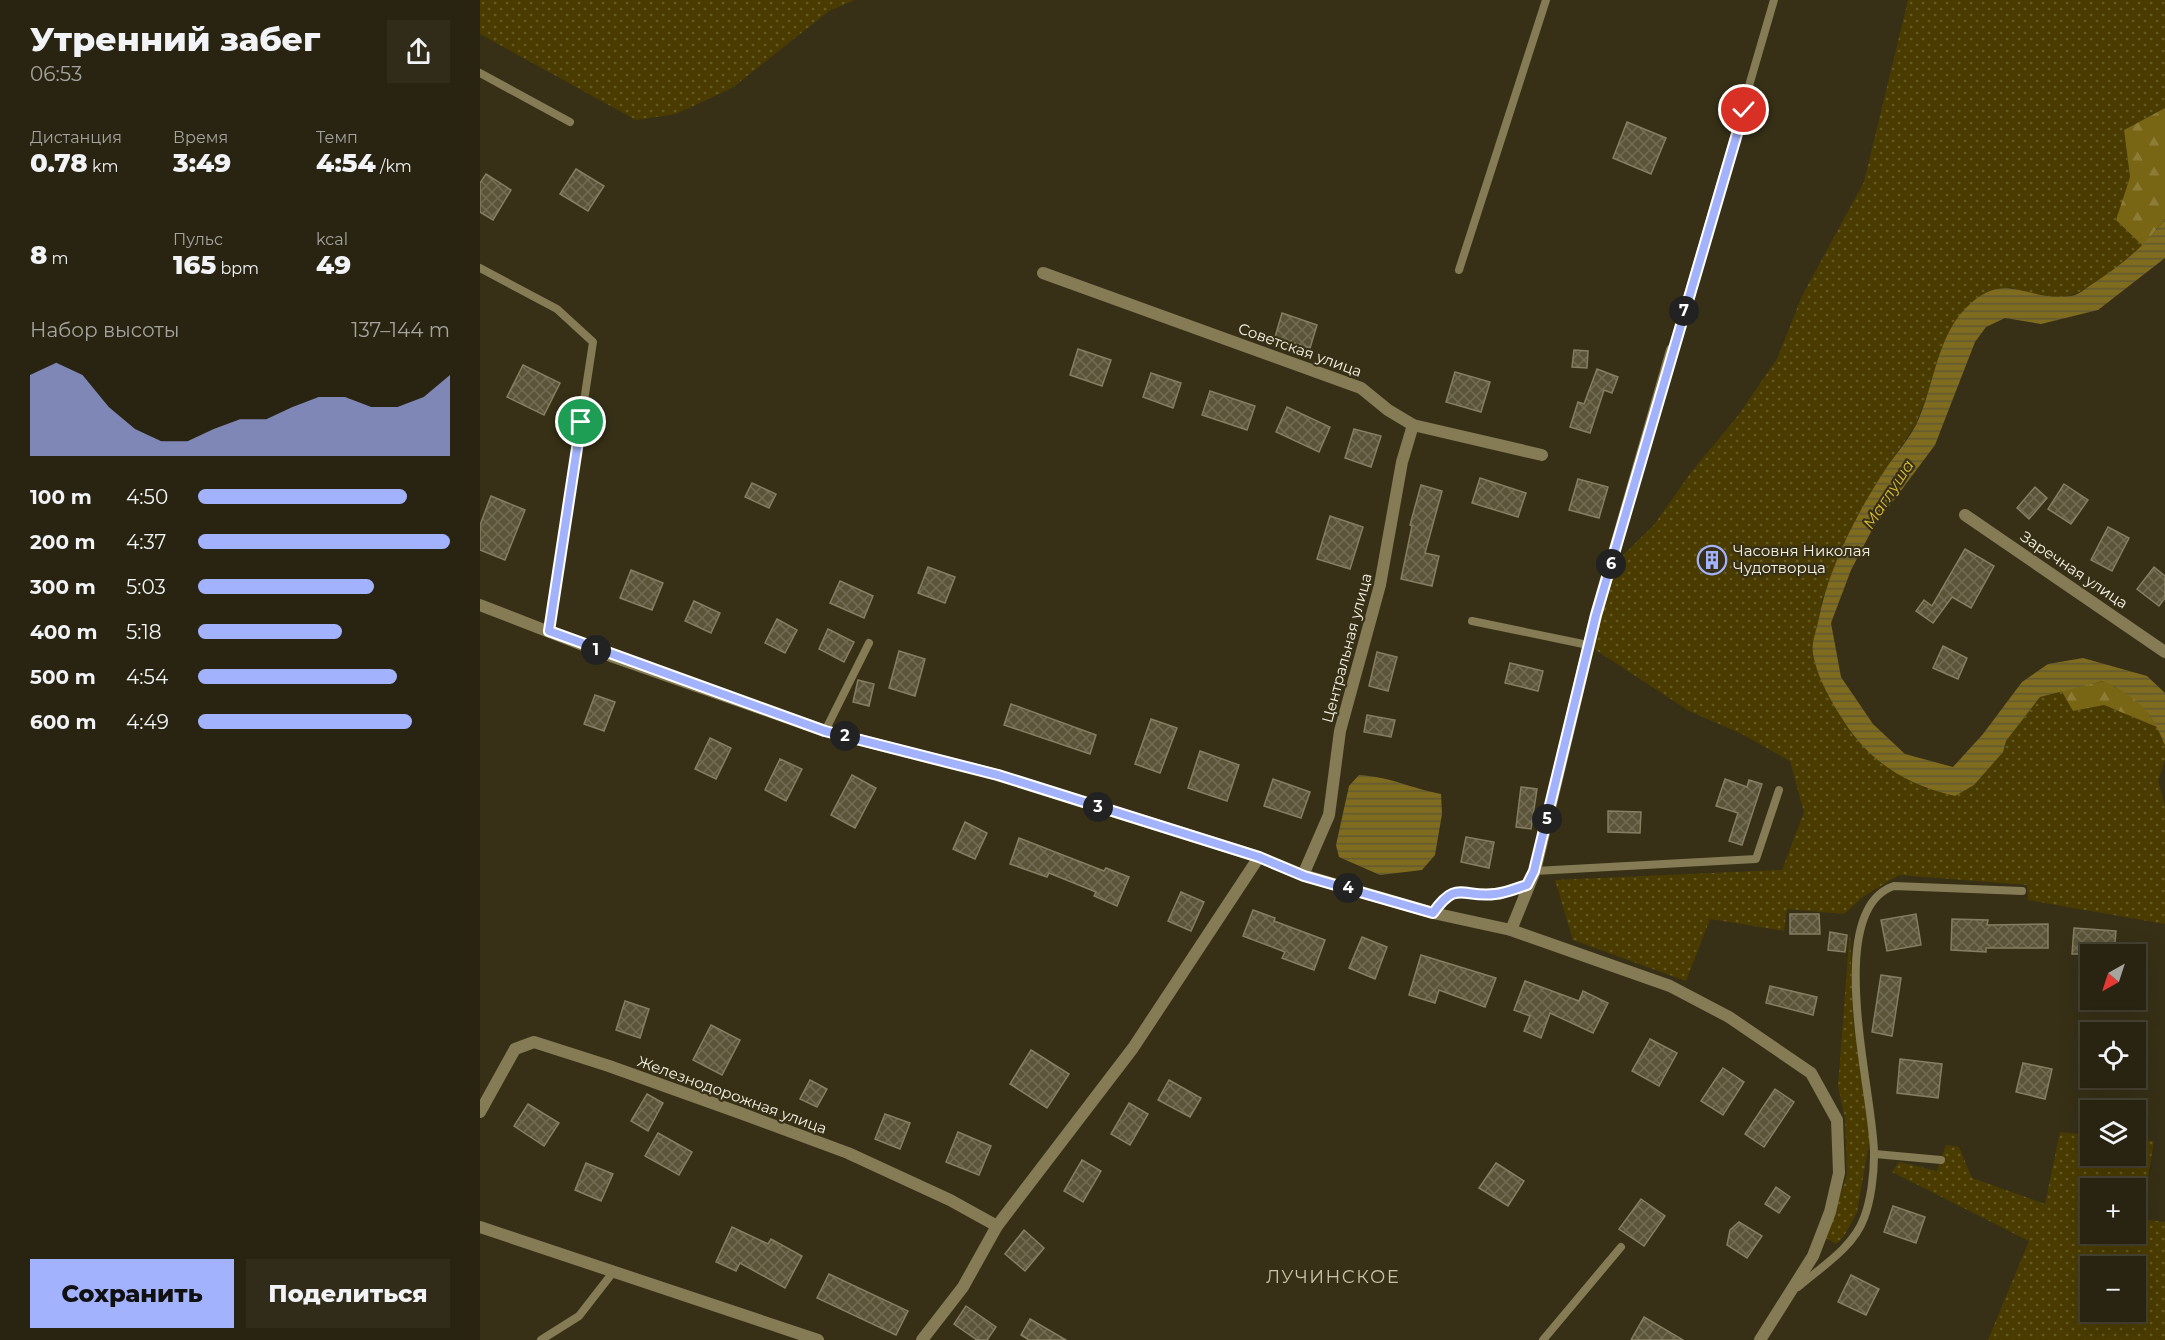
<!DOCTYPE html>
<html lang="ru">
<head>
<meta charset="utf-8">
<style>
	body { margin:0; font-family:Montserrat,sans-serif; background:#312c1a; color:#f1f3f6; height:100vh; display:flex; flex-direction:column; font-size:22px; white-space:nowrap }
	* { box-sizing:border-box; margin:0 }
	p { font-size:20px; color:#a5a49f }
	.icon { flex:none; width:33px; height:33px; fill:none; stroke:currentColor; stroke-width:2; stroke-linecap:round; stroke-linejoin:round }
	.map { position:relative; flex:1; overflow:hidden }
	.side { display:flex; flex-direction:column; background:#292411; width:480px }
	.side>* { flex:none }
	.needle { width:39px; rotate:219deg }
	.tools { position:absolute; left:1600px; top:944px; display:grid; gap:12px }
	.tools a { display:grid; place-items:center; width:66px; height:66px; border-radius:0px; background:#292411; box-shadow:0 6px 24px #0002,0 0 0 2px #454131; font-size:30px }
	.pin { position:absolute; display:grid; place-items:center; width:51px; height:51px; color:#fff; margin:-26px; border:3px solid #fff; border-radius:50%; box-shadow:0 2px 6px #0007 }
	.km { position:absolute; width:30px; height:30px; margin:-15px; border-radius:50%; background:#222; color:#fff; font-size:16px; line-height:30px; text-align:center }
	.round { display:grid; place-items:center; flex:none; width:63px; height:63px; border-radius:0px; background:#312c1a }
	.overview { display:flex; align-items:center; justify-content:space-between; height:102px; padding:0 30px }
	h1 { font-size:33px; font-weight:800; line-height:45px }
	.stats { display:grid; grid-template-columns:repeat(3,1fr); gap:9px; height:102px; padding:6px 30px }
	.stats div { display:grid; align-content:center }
	.stats b { font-size:26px; font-weight:800 }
	.stats small { font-size:16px; font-weight:400 }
	.stats p { font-size:16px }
	.chart { height:168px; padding:12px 30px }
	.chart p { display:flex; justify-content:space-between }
	.chart svg { width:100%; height:108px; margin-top:6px; fill:#a3b2fd; opacity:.7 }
	.cta { display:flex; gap:12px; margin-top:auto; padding:12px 30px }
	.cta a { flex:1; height:69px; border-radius:0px; background:#a3b2fd; color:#111; font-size:24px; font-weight:800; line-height:69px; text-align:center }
	.cta a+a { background:#312c1a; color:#f1f3f6 }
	ul { padding:0 30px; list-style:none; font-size:20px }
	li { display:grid; grid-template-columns:96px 72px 1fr; align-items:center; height:45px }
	li i { height:15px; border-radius:8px; background:#a3b2fd }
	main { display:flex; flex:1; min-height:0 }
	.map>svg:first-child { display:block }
	.grass { fill:url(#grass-dots); fill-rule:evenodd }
	.forest { fill:url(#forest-firs) }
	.water { fill:url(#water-rules) }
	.building { fill:url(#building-cross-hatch); stroke:#867e62; stroke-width:1.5 }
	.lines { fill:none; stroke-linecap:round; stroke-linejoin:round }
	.lane { stroke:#857b55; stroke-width:8 }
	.street { stroke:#857b55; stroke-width:12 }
	.route-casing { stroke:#fff; stroke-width:12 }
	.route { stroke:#a3b2fd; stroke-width:8 }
	.labels { text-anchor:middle; stroke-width:4.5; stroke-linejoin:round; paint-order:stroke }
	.street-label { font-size:15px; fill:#f7f3e3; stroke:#373017 }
	.poi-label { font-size:15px; fill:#f7f3e3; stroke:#373017; text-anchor:start }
	.water-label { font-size:16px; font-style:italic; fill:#debd32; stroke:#373017 }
	.quarter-label { font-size:18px; letter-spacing:1.5px; fill:#cbc3a5; stroke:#373017 }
</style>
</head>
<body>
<main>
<section class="side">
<div class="overview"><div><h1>Утренний забег</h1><p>06:53</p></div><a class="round"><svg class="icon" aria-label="share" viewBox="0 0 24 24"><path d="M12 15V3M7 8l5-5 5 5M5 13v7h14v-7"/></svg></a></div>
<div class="stats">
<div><p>Дистанция</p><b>0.78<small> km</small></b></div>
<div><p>Время</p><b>3:49</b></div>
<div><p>Темп</p><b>4:54<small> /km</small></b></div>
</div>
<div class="stats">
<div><b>8<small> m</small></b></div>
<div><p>Пульс</p><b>165<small> bpm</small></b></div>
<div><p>kcal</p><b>49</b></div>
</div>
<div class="chart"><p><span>Набор высоты</span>137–144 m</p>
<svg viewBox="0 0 160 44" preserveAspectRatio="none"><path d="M0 44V11L10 6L20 11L30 24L40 33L50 38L60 38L70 33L80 29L90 29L100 24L110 20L120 20L130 24L140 24L150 20L160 11V44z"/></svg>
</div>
<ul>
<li><b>100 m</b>4:50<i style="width:83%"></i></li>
<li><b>200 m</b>4:37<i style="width:100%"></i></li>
<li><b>300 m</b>5:03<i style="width:70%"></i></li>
<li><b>400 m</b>5:18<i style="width:57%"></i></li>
<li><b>500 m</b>4:54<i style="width:79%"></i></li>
<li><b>600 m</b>4:49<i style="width:85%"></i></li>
</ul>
<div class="cta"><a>Сохранить</a><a>Поделиться</a></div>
</section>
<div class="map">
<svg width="1685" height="1340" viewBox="0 0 1685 1340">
	<defs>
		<pattern id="grass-dots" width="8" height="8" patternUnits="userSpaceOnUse" patternTransform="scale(1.5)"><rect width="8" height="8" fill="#4a3c00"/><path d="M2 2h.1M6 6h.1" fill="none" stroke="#655925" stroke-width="1.8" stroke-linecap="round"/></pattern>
		<pattern id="forest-firs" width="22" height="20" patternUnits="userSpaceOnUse" patternTransform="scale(1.5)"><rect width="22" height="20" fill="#786615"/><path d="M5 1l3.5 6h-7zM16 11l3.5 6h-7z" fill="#8c7c37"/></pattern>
		<pattern id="water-rules" width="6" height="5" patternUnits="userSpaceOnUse" patternTransform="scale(1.5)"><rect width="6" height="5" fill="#7f6c1e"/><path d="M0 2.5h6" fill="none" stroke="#625933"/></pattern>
		<pattern id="building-cross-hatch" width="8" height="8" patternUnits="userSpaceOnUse" patternTransform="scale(1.5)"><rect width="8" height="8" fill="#5b5439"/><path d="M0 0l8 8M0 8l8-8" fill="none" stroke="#736d56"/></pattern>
	</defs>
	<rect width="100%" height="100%" fill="#373017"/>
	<g class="grass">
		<path d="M0,0H375L349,11L252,88L196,114L156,120L0,34Z"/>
		<path d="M1428,0H1685V108L1644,130L1650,177L1636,220L1663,246C1637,270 1600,304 1562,297C1551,295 1540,290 1530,287L1484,310L1469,335L1436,424L1402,475L1371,528L1342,600L1332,652L1445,789L1523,752L1526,741L1560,697L1581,690L1593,710L1624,705L1677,727L1685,745V760L1678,781L1685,806V924L1548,900L1547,885L1419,875L1384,896L1364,914L1307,909L1304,931L1230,919L1206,981L1093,940L1075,880L1302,870L1324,812L1310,761L1262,734L1209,711L1108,645L1129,569L1174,525L1212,471L1257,417L1297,359L1322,296L1384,182Z"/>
		<path d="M1370,929L1373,1020L1391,1133L1377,1212L1364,1236L1356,1244L1346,1238L1367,1175L1365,1119L1358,1086Z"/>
		<path d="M1580,1132L1611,1135V1155H1656V1139L1674,1141L1661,1219L1685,1222V1340H1508L1549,1241L1412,1172L1419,1162L1457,1171L1466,1145L1479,1147L1492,1178L1565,1204ZM1611,1188H1656V1233H1611ZM1611,1266H1656V1311H1611Z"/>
	</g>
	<g class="forest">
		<path d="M1685,108V219L1663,246L1636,220L1650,177L1644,130Z"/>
		<path d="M1624,681L1660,701L1677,727L1624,705L1593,711L1581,690Z"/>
	</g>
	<g class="water">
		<path d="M1685,219V258L1618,310L1561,324L1525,318L1506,327L1495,342L1455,445L1393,528L1371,570L1351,623L1361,677L1393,724L1425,754L1473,767L1503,734L1542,682L1568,664L1603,658L1667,676L1685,693V745C1669,708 1659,699 1623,681L1560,697L1526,741L1523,752L1494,785L1475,796C1428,785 1392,764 1365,723C1352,703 1337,678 1333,654C1331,645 1336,631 1338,622C1348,570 1374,518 1403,473C1413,457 1427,442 1436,425C1454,388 1456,338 1486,308C1525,268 1545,302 1591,296C1598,295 1605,289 1611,285C1640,266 1664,247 1685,219Z"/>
		<path d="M879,775C911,777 930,788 961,794L962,814L955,855L942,870L900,875L859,857L856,845L869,786Z"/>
	</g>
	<g class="building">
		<path d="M1147,122L1186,138L1171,174L1133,158Z"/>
		<path d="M96,169L124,186L108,211L80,194Z"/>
		<path d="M6,174L31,190L13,220L0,212V183Z"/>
		<path d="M802,313L837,325L830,348L795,337Z"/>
		<path d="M598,349L631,360L622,386L590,375Z"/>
		<path d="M1094,350L1108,351L1107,368L1092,367Z"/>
		<path d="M43,365L80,383L64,415L27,397Z"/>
		<path d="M1117,369L1138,377L1132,393L1124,390L1110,433L1090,427L1098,402L1104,404Z"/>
		<path d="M975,372L1010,382L1001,412L966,402Z"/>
		<path d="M671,373L701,383L693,408L663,397Z"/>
		<path d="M730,391L775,406L767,430L722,415Z"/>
		<path d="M807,407L850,427L839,452L796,432Z"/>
		<path d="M874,429L901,436L891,467L865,458Z"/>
		<path d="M1000,478L1046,493L1038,517L992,503Z"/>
		<path d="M1098,479L1128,487L1119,518L1089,510Z"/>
		<path d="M272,483L296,494L289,508L265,497Z"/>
		<path d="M1584,484L1608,500L1591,524L1568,509Z"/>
		<path d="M941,485L962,491L945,553L959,556L952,586L921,579L932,526L930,525Z"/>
		<path d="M1555,487L1567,498L1549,519L1537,508Z"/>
		<path d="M11,496L45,510L25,560L0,550V525Z"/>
		<path d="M850,516L883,527L870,569L837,559Z"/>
		<path d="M1628,527L1649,538L1632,571L1611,560Z"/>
		<path d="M1485,549L1514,566L1491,608L1472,597L1453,623L1436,611L1444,600L1452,606Z"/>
		<path d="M1228,550L1242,555L1236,569L1223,564Z"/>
		<path d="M448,567L475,577L465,603L438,593Z"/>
		<path d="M1674,567L1685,576V598L1679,606L1657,589Z"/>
		<path d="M151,570L183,583L172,610L140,598Z"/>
		<path d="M360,581L393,596L384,618L350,603Z"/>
		<path d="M214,601L240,613L231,633L205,621Z"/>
		<path d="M297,619L317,630L305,653L285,643Z"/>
		<path d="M348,629L374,642L364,662L339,649Z"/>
		<path d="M1463,646L1487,658L1478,679L1453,668Z"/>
		<path d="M419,651L445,659L435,696L409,688Z"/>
		<path d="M897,652L917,657L908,691L889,686Z"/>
		<path d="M1030,663L1063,671L1058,691L1025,683Z"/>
		<path d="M378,680L394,684L389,706L373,702Z"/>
		<path d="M115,695L135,702L124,731L104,724Z"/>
		<path d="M531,704L616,735L610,754L524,725Z"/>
		<path d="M887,715L915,720L911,737L884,732Z"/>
		<path d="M671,719L697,728L680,773L655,764Z"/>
		<path d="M230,738L251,748L236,779L215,769Z"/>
		<path d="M720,751L759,765L747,801L708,788Z"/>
		<path d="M300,759L322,769L306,801L285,790Z"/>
		<path d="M372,775L396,788L375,828L351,815Z"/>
		<path d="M793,779L830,792L821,818L784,806Z"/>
		<path d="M1245,779L1267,787L1269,780L1282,784L1262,845L1249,841L1258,813L1236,806Z"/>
		<path d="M1041,787L1057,789L1051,829L1036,827Z"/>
		<path d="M1128,811L1161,812L1160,833L1128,832Z"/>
		<path d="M485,822L507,833L495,859L473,849Z"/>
		<path d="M986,837L1014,842L1009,868L981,862Z"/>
		<path d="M539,838L624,871L626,868L649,877L637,906L614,896L616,892L569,873L567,877L530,864Z"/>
		<path d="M701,892L724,902L711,931L688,921Z"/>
		<path d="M773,910L795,918L794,921L845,940L834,970L802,958L805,952L763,936Z"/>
		<path d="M1310,914H1339L1340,934H1310Z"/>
		<path d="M1436,914L1441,945L1407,951L1401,920Z"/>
		<path d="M1472,919L1508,920L1507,925L1568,924V948H1506V952L1471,950Z"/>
		<path d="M1594,928L1636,931L1634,954H1592Z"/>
		<path d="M1350,932L1367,935L1365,952L1348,950Z"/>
		<path d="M882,937L907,947L895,979L869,968Z"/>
		<path d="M941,955L1016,978L1005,1007L959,990L955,1003L929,995Z"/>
		<path d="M1401,975L1421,978L1412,1036L1392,1032Z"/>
		<path d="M1045,981L1099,1001L1103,991L1128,1003L1113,1033L1070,1013L1061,1038L1044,1031L1050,1016L1034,1010Z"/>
		<path d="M1290,986L1337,997L1333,1015L1286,1003Z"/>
		<path d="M145,1001L169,1009L160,1038L136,1030Z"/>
		<path d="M231,1025L260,1040L242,1075L213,1060Z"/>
		<path d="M1170,1039L1197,1053L1179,1086L1152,1071Z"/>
		<path d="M551,1050L589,1074L567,1108L530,1084Z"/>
		<path d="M1420,1059L1462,1064L1458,1098L1417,1093Z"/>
		<path d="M1543,1063L1572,1069L1565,1099L1536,1092Z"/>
		<path d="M1243,1068L1264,1082L1243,1115L1221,1101Z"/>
		<path d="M330,1080L347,1089L337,1107L320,1099Z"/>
		<path d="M689,1080L721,1098L710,1117L678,1100Z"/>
		<path d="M1295,1089L1314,1102L1284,1147L1265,1134Z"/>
		<path d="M167,1094L183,1103L168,1131L151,1121Z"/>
		<path d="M649,1103L668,1114L650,1145L631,1134Z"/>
		<path d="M48,1104L79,1123L64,1146L34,1126Z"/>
		<path d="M405,1114L430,1123L420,1149L395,1139Z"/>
		<path d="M478,1132L511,1146L499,1175L466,1162Z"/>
		<path d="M178,1133L212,1152L199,1175L165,1156Z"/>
		<path d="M602,1160L621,1171L603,1202L584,1191Z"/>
		<path d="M106,1163L133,1174L121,1201L95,1190Z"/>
		<path d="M1016,1163L1044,1181L1028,1206L999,1188Z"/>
		<path d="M1296,1187L1310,1197L1299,1213L1285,1204Z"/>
		<path d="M1161,1199L1185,1216L1164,1246L1139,1229Z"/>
		<path d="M1413,1206L1445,1217L1436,1243L1404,1232Z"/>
		<path d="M1259,1222L1282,1236L1267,1258L1247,1245L1250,1230Z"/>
		<path d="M252,1227L288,1244L291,1239L322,1256L305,1288L260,1263L256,1271L236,1262Z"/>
		<path d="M544,1230L564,1248L545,1271L525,1254Z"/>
		<path d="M349,1274L428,1311L416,1335L337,1298Z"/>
		<path d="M1371,1275L1399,1289L1386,1315L1358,1302Z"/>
		<path d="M486,1306L516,1327L507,1340H497L474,1324Z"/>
		<path d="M1164,1317L1203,1340H1151Z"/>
		<path d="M550,1319L586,1340H549L541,1335Z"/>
	</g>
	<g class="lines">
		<g class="lane">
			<path d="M0,73L90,122"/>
			<path d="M0,268L77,309L113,342L69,631"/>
			<path d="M979,270L1066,0"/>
			<path d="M1192,350L1294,0"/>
			<path d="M992,621L1108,645"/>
			<path d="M345,731L389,643"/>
			<path d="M1055,871L1276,859L1299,790"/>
			<path d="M953,913C976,878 982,898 1015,894C1026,893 1037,888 1047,885"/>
			<path d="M1395,1154L1461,1160"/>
			<path d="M1318,1287C1341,1267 1373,1248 1384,1218C1391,1200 1394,1174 1394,1155C1395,1099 1341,910 1414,886L1542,891"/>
			<path d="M61,1340L99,1316L134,1271"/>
			<path d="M1063,1340L1141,1247"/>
		</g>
		<g class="street">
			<path d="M563,273L881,388L908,410L933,425L1062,455"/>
			<path d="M1485,515L1685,652"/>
			<path d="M0,605L131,656L345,731L517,775L779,857L823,875L953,913L1031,930L1190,986L1249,1017L1331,1073L1357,1120L1359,1173L1350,1212L1333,1256L1280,1340"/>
			<path d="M823,875L849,815L860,731L900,585L922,462L933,425"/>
			<path d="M1031,930L1055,871L1116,615L1192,350"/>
			<path d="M0,1112L35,1049L54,1042L129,1066L263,1114L368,1153L470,1200L517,1226"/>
			<path d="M0,1227L338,1340"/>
			<path d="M442,1340L483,1287L517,1226L653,1048L779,857"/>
		</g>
	</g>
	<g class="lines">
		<g class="route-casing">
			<path id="route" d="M101,422L69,631L345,731L518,775L779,857L824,876L953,913C977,879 982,898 1015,894C1026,893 1037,888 1047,885L1054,871L1116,615L1264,110"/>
		</g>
		<use href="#route" class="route"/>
	</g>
	<defs>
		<g id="building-ring" transform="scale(1.5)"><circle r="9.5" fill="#373017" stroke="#a3b2fd" stroke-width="1.5"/><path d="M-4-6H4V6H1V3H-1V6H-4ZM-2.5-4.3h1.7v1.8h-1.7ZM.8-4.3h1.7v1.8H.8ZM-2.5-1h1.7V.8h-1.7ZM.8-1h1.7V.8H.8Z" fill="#a3b2fd"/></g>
	</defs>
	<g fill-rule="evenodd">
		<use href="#building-ring" x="1232" y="560"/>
	</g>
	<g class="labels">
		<g class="street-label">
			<text transform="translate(820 350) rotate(20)" y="5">Советская улица</text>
			<text transform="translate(1594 570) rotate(34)" y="5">Заречная улица</text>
			<text transform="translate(867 648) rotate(-75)" y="5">Центральная улица</text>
			<text transform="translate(252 1095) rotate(20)" y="5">Железнодорожная улица</text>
		</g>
		<g class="poi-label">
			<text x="1253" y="556">Часовня Николая<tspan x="1253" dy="17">Чудотворца</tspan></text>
		</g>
		<g class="water-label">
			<text transform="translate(1408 494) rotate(-57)" y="6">Маглуша</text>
		</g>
		<g class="quarter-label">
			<text x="853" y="1283">ЛУЧИНСКОЕ</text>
		</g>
	</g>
</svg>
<div class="tools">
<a><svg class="needle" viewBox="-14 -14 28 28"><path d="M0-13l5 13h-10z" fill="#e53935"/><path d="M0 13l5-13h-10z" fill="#a5a49f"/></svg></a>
<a><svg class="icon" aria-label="locate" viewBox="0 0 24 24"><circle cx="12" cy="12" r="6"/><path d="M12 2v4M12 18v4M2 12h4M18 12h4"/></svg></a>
<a><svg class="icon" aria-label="layers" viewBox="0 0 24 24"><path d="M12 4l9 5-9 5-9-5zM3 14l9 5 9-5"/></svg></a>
<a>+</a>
<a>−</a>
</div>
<div class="pin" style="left:101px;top:422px;background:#1e9e55"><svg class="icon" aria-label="arrive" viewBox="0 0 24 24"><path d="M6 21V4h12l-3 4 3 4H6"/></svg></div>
<div class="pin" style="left:1264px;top:110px;background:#d93025"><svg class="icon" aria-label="check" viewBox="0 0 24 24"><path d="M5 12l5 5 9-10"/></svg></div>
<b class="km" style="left:116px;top:650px">1</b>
<b class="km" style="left:365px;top:736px">2</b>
<b class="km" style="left:618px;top:807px">3</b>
<b class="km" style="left:868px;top:888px">4</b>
<b class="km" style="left:1067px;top:819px">5</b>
<b class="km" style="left:1131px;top:564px">6</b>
<b class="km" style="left:1204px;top:311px">7</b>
</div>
</main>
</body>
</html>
